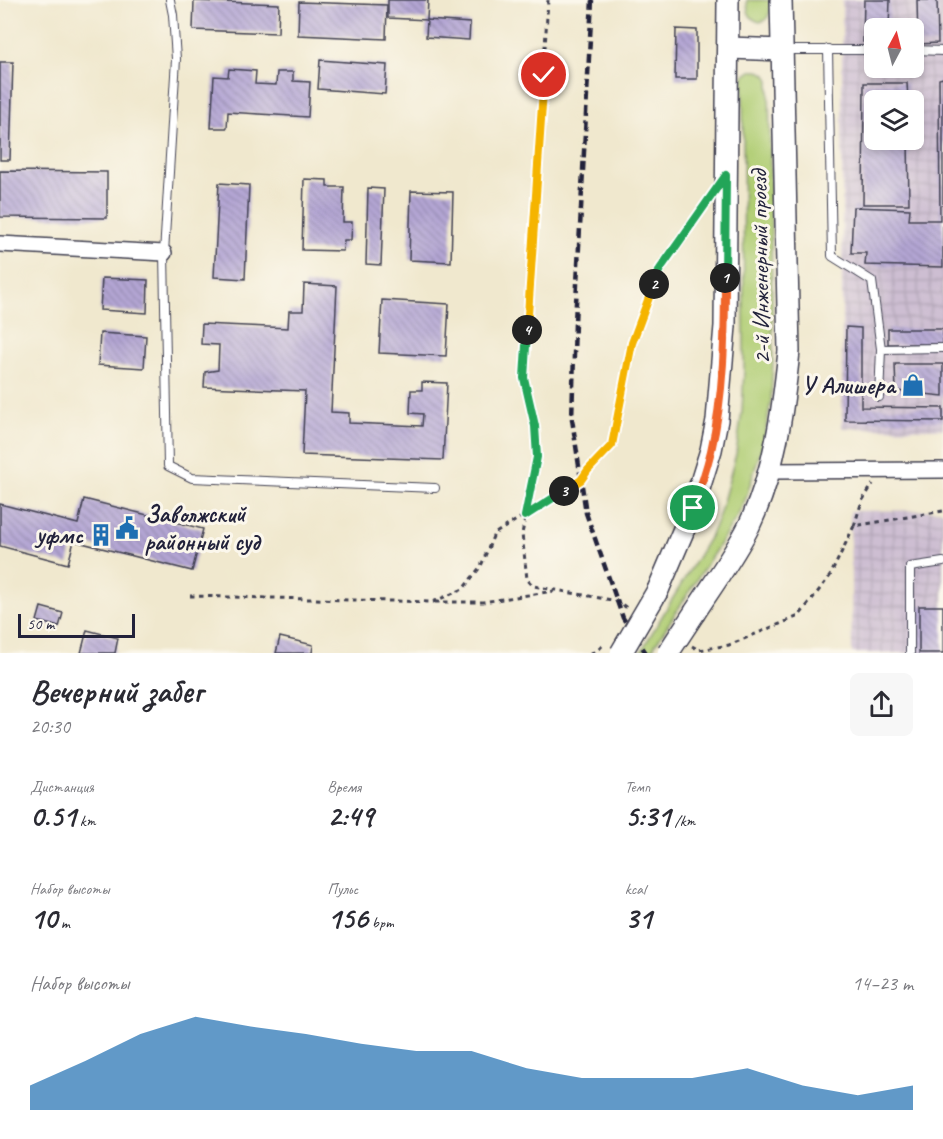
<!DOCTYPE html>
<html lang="ru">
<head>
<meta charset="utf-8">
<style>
	body { margin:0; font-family:Caveat,sans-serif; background:#f7f7f7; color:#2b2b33; height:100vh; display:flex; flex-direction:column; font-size:22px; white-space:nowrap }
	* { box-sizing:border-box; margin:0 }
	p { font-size:20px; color:#7c7c81 }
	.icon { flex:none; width:33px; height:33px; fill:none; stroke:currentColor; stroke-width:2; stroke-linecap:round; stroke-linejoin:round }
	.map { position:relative; height:653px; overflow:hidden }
	.panel { display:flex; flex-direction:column; background:#fff; flex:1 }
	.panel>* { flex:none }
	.needle { width:39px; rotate:7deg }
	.tools { position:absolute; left:864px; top:18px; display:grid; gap:12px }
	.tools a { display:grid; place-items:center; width:60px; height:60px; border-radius:9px; background:#fff; box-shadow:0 3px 9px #0003; font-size:30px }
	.scale { position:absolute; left:18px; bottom:15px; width:117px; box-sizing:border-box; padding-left:6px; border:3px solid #22223b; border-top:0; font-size:16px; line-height:21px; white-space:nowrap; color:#22223b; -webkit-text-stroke:4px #fbf7ec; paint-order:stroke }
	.pin { position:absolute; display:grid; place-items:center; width:51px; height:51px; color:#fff; margin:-26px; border:3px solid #fff; border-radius:50%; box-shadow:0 2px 6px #0007 }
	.km { position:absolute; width:30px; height:30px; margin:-15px; border-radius:50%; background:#222; color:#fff; font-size:16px; line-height:30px; text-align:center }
	.round { display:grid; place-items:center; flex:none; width:63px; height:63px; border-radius:9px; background:#f7f7f7 }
	.overview { display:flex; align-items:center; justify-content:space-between; height:102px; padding:0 30px }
	h1 { font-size:33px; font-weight:700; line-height:45px }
	.figures { display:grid; grid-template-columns:repeat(3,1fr); gap:9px; height:102px; padding:6px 30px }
	.figures div { display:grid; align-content:center }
	.figures b { font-size:30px; font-weight:700 }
	.figures small { font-size:16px; font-weight:400 }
	.figures p { font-size:16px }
	.chart { height:168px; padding:12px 30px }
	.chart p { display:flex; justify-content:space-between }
	.chart svg { width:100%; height:108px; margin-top:6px; fill:#1f6fb2; opacity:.7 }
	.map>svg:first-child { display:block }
	.industrial { fill:url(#industrial-grid); fill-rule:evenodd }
	.green { fill:#b0cd73; stroke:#697857; stroke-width:1.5 }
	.building { fill:url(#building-back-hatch) }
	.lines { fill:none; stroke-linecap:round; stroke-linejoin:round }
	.service-casing { stroke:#414051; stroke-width:10 }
	.minor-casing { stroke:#414051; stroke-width:18 }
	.secondary-casing { stroke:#414051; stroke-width:24 }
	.path { stroke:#414051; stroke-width:3; stroke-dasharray:4.5 4.5; stroke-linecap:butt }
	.service { stroke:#fff; stroke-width:8 }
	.minor { stroke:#fff; stroke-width:15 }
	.secondary { stroke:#fff; stroke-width:21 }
	.rail { stroke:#22223b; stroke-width:4.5; stroke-dasharray:9 4.5; stroke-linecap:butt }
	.secondary-bridge-casing { stroke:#414051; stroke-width:24; stroke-linecap:butt }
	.secondary-bridge { stroke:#fff; stroke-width:21 }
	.split-1-casing { stroke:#fff; stroke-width:12 }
	.split-2-casing { stroke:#fff; stroke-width:12 }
	.split-3-casing { stroke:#fff; stroke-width:12 }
	.split-4-casing { stroke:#fff; stroke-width:12 }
	.split-5-casing { stroke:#fff; stroke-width:12 }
	.split-1 { stroke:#f0652b; stroke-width:8 }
	.split-2 { stroke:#22a559; stroke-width:8 }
	.split-3 { stroke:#f5b400; stroke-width:8 }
	.split-4 { stroke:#22a559; stroke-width:8 }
	.split-5 { stroke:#f5b400; stroke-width:8 }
	.labels { text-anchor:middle; stroke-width:6; stroke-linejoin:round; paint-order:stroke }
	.street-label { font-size:24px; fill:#22223b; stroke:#fbf7ec }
	.poi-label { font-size:24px; font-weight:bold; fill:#22223b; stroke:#fbf7ec; text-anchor:end }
</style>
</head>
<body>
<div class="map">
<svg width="943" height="653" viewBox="0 0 943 653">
	<defs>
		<pattern id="industrial-grid" width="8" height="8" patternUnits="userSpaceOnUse" patternTransform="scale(1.5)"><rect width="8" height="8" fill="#cdbed2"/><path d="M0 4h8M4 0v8" fill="none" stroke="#b0a3b5"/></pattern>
		<pattern id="building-back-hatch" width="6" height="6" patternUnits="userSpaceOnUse" patternTransform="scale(1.5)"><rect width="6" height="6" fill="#b4a6d4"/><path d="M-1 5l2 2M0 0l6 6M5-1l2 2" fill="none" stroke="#9287ad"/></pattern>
	</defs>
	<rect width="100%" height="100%" fill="#fbf7ec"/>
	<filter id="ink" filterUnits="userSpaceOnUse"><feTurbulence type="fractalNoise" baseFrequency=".0167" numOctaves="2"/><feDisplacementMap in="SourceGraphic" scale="12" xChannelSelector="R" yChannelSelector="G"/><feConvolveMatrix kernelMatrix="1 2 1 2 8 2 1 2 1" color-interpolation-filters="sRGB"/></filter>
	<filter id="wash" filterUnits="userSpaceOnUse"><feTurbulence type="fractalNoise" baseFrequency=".008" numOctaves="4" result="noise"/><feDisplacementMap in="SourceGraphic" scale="24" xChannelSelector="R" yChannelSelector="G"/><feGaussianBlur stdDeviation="1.35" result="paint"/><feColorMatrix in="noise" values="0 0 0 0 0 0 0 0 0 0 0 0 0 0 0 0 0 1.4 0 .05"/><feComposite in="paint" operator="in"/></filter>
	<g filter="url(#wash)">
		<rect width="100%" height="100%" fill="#f0e8ce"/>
		<g class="industrial">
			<path d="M842,0H943V429L842,428ZM874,28H914V68H874ZM874,100H914V140H874Z"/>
			<path d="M943,510V653H852L850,511Z"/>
		</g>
		<g class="green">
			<path d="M747,0H770V12L766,20L760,22C748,19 747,10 747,0Z"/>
			<path d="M751,71C759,70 766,72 769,80L773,362L771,400L764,440L746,498L737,517L650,653H640L712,533L720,513L736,454L742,411L744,370L743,80L744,76Z"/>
		</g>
		<g id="blocks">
			<g class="building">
				<path d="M388,0H428L427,20L388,18Z"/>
				<path d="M864,0H890L889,28H874V42H863Z"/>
				<path d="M917,0H937L938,43L918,44Z"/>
				<path d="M194,1L279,4L278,33L193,30Z"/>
				<path d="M299,2L387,5L386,39L298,35Z"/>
				<path d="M427,20L470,23L469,40L426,37Z"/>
				<path d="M676,29L697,30V79H675Z"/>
				<path d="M320,60L387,65L385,94L318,89Z"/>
				<path d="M0,62H13L10,160H0Z"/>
				<path d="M229,69L256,71L255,84L276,85L277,72H293V81L310,82L308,117L228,112L227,128H211L214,76L228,77Z"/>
				<path d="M943,78V267L865,265L866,253H851L853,207L910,209L909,220H940L939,79Z"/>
				<path d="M864,83H907L908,100H874V140H908L909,204H863Z"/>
				<path d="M0,171L107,172V218L0,217Z"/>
				<path d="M304,179L327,180V187H344L343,222H352L351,240H344L343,251L302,250Z"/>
				<path d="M219,183L249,185L245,279L214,277Z"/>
				<path d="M368,188L384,189L381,265L366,264Z"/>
				<path d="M411,191L453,192L451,262L409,260Z"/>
				<path d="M102,278L148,280L147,313L100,310Z"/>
				<path d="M304,284L337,286L331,412L349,413V423L422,426L423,414L410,413L411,390H422V382L447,383L443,460L302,455L305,391L204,387L205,372L218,370L219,345L201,344L202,324L288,328L289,311H303Z"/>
				<path d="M382,300L449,304L446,356L379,353Z"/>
				<path d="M846,327L861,328V407L943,408V421L845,420Z"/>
				<rect x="888" y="329" width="55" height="15"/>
				<path d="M100,333L146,336L144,368L98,365Z"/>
				<path d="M895,364H943V396L896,391Z"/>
				<path d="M84,499L203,529L192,571L74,541L68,564L0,546V504L78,524Z"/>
				<rect x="919" y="606" width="24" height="47"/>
				<path d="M41,607L63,613L59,627L37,621Z"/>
				<path d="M87,630L118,638L115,653H81Z"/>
				<path d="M280,637L313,645L312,653H276Z"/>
			</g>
		</g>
	</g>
	<g filter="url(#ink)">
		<use href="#blocks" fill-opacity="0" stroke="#414051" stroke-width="1.5"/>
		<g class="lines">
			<g class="service-casing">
				<g id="service">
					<path d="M170,0L173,15L176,59L164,253L168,466L192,478L435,488"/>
					<path d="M828,49L832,256L872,281L881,349"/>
					<path d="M783,50H874"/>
					<path d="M914,50L943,51"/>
					<path d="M879,397L881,349L943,348"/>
					<path d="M910,653V567L943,562"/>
				</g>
			</g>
			<g class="minor-casing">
				<g id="minor">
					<path d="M0,244L164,253"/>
					<path d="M769,471L943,470"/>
				</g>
			</g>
			<g class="secondary-casing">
				<g id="secondary">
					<path d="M729,48L782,50"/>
					<path d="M658,590L693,508L711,450L717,420L725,326L728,0"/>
					<path d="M695,612C713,584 734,556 749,526C775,471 783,410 789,351L781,0"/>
				</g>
			</g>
			<g class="path">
				<path d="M548,0L524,378L535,426L537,457L522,534L527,579L533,586L617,601L627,608"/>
				<path d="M854,526L862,501L873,484"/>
				<path d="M190,596L433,602L463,589L481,566L494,534L581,480L588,470L612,445L632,343L660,269L707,201"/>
				<path d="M435,602H483L554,591"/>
				<path d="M692,646L699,650L729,645L799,616L830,576L854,526L943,511"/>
				<path d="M591,653L597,651L604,644"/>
			</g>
			<use href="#service" class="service"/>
			<use href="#minor" class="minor"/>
			<use href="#secondary" class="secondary"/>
			<path class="rail" d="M592,0L575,322L572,419L586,513L623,618L646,653"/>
			<g class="secondary-bridge-casing">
				<g id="secondary-bridge">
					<path d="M621,653L658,590"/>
					<path d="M668,653L695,612"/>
				</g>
			</g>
			<use href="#secondary-bridge" class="secondary-bridge"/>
		</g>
	</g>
	<g class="lines" filter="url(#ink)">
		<g class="split-1-casing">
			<path id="split-1" d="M693,508C700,489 706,471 711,451C724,395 725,335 725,278"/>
		</g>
		<g class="split-2-casing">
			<path id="split-2" d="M654,284L660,269L726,175L725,278"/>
		</g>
		<g class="split-3-casing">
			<path id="split-3" d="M564,491L581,480L588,470L612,445L632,343L654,284"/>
		</g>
		<g class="split-4-casing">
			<path id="split-4" d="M527,330L524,378L535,426L537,457L525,516L564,491"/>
		</g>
		<g class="split-5-casing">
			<path id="split-5" d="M527,330L544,75"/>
		</g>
		<use href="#split-1" class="split-1"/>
		<use href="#split-2" class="split-2"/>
		<use href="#split-3" class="split-3"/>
		<use href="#split-4" class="split-4"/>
		<use href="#split-5" class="split-5"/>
	</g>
	<defs>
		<g id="shop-bare" transform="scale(1.8)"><path d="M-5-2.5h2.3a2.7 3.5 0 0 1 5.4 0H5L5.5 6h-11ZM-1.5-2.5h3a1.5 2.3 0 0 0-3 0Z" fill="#1f6fb2" stroke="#fbf7ec" stroke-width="2.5" paint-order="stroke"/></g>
		<g id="civic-bare" transform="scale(1.8)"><path d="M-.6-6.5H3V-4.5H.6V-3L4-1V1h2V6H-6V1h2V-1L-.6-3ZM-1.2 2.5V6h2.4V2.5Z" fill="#1f6fb2" stroke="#fbf7ec" stroke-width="2.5" paint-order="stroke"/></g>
		<g id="building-bare" transform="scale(1.8)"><path d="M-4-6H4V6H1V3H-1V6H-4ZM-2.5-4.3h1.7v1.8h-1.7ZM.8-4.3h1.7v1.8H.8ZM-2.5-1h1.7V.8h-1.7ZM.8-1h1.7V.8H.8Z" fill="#1f6fb2" stroke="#fbf7ec" stroke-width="2.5" paint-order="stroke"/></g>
	</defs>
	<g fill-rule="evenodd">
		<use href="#shop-bare" x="913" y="385"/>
		<use href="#civic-bare" x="127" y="528"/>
		<use href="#building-bare" x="101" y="535"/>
	</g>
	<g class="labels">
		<g class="street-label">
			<text transform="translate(760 267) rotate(-91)" y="8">2-й Инженерный проезд</text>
		</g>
		<g class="poi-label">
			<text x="895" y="393">У Алишера</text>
			<text x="145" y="522" text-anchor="start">Заволжский<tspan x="145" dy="28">районный суд</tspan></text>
			<text x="83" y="543">уфмс</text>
		</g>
	</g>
</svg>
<div class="tools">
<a><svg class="needle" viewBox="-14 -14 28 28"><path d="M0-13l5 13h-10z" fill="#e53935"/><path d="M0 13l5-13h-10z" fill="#7c7c81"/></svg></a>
<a><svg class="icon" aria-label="layers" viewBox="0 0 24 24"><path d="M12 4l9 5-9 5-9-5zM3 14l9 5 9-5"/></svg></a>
</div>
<div class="scale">50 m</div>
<div class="pin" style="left:693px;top:508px;background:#1e9e55"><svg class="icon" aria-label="arrive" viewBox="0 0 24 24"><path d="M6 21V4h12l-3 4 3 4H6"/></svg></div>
<div class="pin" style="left:544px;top:75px;background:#d93025"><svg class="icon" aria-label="check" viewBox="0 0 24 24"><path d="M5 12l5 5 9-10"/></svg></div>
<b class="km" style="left:725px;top:278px">1</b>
<b class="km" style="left:654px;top:284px">2</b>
<b class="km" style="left:564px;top:491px">3</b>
<b class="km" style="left:527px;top:330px">4</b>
</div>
<section class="panel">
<div class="overview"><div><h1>Вечерний забег</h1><p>20:30</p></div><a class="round"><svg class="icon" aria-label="share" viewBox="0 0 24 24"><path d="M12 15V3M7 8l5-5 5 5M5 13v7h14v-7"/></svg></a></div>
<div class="figures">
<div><p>Дистанция</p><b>0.51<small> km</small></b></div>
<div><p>Время</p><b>2:49</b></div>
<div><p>Темп</p><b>5:31<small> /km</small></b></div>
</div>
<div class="figures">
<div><p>Набор высоты</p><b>10<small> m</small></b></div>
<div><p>Пульс</p><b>156<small> bpm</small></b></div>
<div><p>kcal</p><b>31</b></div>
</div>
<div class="chart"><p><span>Набор высоты</span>14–23 m</p>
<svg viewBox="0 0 160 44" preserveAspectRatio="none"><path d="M0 44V34L10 24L20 13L30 6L40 10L50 13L60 17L70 20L80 20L90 27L100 31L110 31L120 31L130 27L140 34L150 38L160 34V44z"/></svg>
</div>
</section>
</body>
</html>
